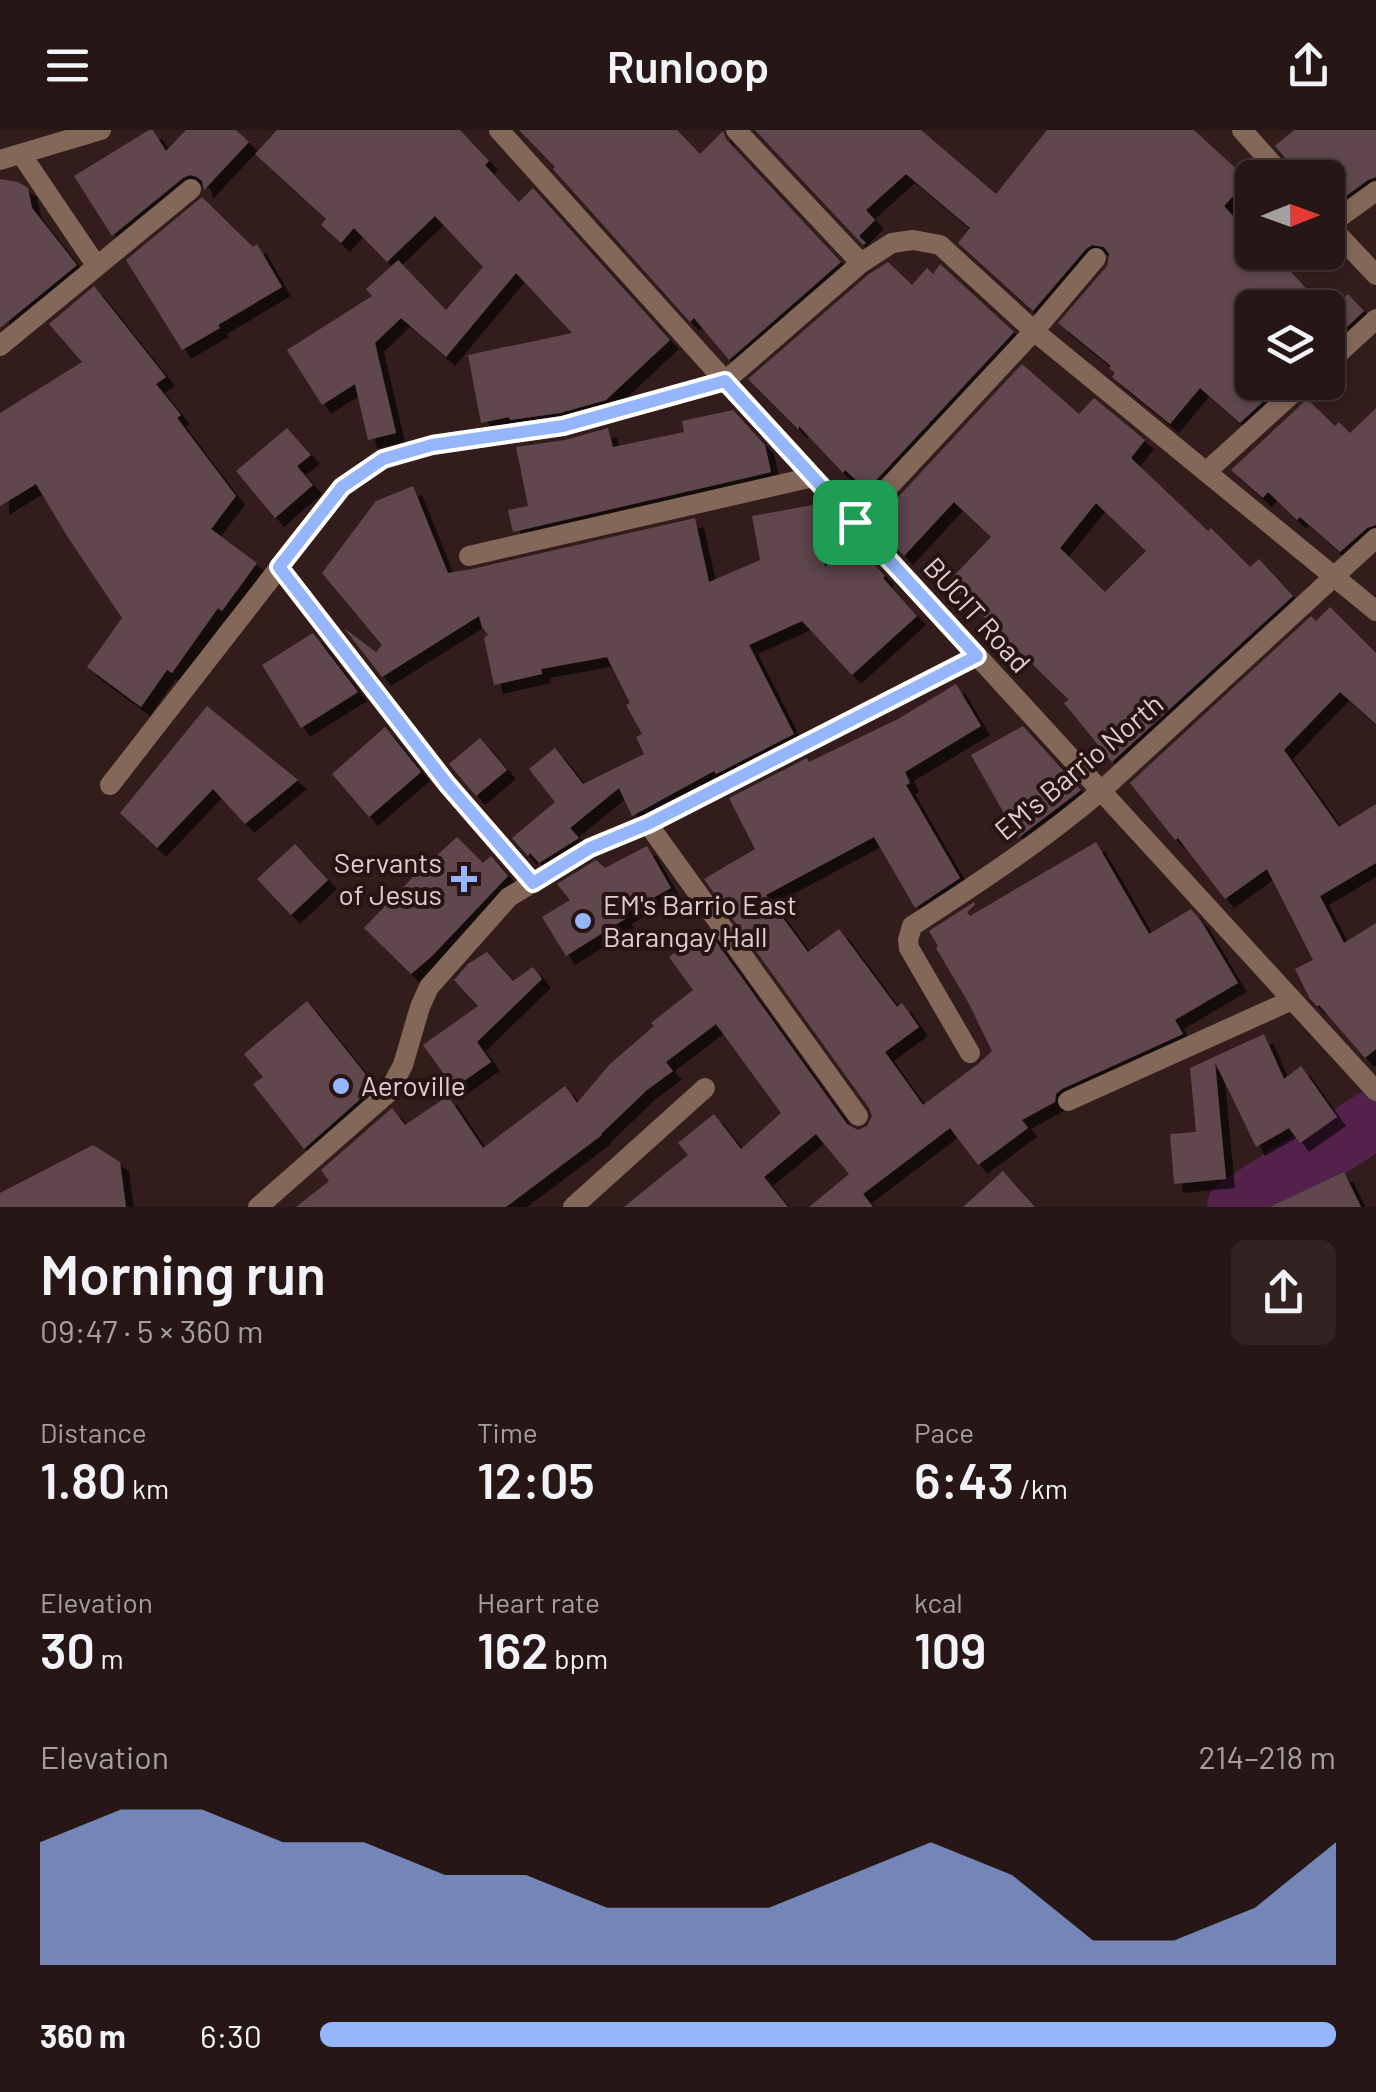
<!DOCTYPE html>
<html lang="en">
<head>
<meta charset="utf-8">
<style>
	body { margin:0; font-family:Barlow,sans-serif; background:#322322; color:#f1f3f6; height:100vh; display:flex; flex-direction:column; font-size:38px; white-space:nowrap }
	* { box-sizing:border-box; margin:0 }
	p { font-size:32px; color:#a49fa0 }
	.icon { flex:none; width:55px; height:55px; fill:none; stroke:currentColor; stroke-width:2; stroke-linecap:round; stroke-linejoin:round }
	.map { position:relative; height:1077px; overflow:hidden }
	.sheet { display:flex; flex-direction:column; background:#261615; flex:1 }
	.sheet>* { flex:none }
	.needle { width:65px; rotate:89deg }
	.tools { position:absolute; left:1235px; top:30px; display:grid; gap:20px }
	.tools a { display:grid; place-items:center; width:110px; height:110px; border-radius:15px; background:#261615; box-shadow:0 2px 8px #0004,0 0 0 2px #423534; font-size:50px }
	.pin { position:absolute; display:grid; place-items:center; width:85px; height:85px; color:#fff; margin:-42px; border-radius:20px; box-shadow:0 5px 15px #0006 }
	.round { display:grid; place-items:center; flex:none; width:105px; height:105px; border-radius:15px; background:#322322 }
	.overview { display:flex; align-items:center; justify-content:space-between; height:170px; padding:0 40px }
	h1 { font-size:55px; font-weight:600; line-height:75px }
	.metrics { display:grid; grid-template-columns:repeat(3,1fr); gap:15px; height:170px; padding:10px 40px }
	.metrics div { display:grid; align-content:center }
	.metrics b { font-size:50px; font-weight:600 }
	.metrics small { font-size:28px; font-weight:400 }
	.metrics p { font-size:28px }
	.chart { height:280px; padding:20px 40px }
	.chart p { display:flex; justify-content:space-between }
	.chart svg { width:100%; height:180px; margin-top:10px; fill:#95b6fd; opacity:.7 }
	ul { padding:0 40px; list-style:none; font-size:32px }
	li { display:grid; grid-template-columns:160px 120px 1fr; align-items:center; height:75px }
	li i { height:25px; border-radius:12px; background:#95b6fd }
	header { display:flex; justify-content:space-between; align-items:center; height:130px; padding:0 40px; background:#261615; font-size:45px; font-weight:600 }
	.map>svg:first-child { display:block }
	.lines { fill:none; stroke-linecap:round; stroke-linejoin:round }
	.river { stroke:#54214a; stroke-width:60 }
	.building { fill:#5f474e; fill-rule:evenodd; filter:url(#shadow) }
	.minor { stroke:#836759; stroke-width:20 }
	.tertiary { stroke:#836759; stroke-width:20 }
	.route-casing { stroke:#fff; stroke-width:20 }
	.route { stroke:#95b6fd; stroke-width:12 }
	.poi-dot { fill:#95b6fd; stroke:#281313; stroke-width:4 }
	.labels { text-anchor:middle; stroke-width:8; stroke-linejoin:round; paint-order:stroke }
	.street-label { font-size:28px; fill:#dececd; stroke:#281313 }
	.poi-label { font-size:28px; fill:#dececd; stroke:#281313; text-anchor:start }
</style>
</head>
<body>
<header><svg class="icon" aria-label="menu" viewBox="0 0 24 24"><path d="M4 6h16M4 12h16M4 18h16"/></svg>Runloop<svg class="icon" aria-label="share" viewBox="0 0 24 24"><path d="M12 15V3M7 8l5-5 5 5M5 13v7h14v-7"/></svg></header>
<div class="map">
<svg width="1376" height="1077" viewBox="0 0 1376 1077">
	<defs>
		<filter id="shadow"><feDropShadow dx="9" dy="9" stdDeviation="0" flood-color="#0009"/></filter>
	</defs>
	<rect width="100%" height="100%" fill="#331d1c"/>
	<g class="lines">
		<path class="river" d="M1237,1077L1373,990"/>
	</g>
	<g class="building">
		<path d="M149,0H153L166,21L186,0H236L249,12L204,60L202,51L197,47L190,45L183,48L112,106L74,46Z"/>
		<path d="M277,0H460L489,31L485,35L519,72L533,58L670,210L606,270L560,283L510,290L509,287L481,293L468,225L572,203L516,143L446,227L401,188L375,213L396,303L368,310L355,254L322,275L287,220L372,166L366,159L398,130L446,180L483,137L435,86L387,132L354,98L341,113L321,95L326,89L255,24Z"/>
		<path d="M519,0H677L700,24L723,1L726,9L841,132L729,230L694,188L690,192L553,39L555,37Z"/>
		<path d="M755,0H921L996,64L1047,0H1194L1243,45L1255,35L1266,48H1245L1248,50L1224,76L1252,107V122H1273L1324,178H1252V252H1284L1240,293L1200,258L1170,294L1112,247L1115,243L1109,238L1111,236L1058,193L1107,136L1109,124L1104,117L1092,115L1086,119L1033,181L958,113L970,98L906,44L866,80L875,90L859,106L866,113L863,115Z"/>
		<path d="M1294,0H1376V47L1368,50L1328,79V48H1298L1295,39L1275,16Z"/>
		<path d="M0,49L18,52L28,58L32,78L77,135L0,198Z"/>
		<path d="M202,67L253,117L257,114L282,157L218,195L220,198L182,220L126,130Z"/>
		<path d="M888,132L912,155L927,138L933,144L940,134L1014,202L867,360L845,340L843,343L799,296V300L748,249L869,144Z"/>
		<path d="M94,156L166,247L156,254L181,285L177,288L236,366L211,399L257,433L222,481L218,478L172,543L167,540L141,577L87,537L122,488L67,406L36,354L0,376V283L82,232L49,194Z"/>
		<path d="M1348,164L1364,181L1328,215V184Z"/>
		<path d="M1022,234L1079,284L1094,268L1145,310L1131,328L1208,401L1211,398L1250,437L1259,429L1293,466L1112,632L1064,573L1069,570L948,452L991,407L954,372L904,426L874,393ZM1096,373L1146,421L1105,462L1060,418Z"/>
		<path d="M1307,269L1335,296L1339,292L1350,303L1376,278V395L1367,398L1340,422L1300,387L1297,390L1268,362L1263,368L1231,340Z"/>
		<path d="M733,280L765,315L771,342L513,402L508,380L528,376L516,317L565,310L608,298L613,317L684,302L682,291Z"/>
		<path d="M287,298L311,325L297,336L313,355L275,388L236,341Z"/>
		<path d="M413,356L448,443L472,439L695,388L709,452L760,430L752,386L813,375L825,437L853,411L885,446L883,448L917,486L852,545L802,491L749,515L794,604L716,644L714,641L632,686L619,658L570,698L579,708L539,733L530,723L528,726L512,708L555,672L529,639L555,618L583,654L644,624L636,607L642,604L626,575L630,573L607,527L541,539L542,544L494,555L484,508L488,505L482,497L479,486L382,547L344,498L376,522L382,515L322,443L376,371Z"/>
		<path d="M1330,477L1376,523V594L1340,562L1284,620L1339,697L1376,674V733L1320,766L1344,813L1376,793V919L1365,928L1319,875L1317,876L1310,869L1295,839L1313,830L1267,739L1225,769L1178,708L1175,710L1130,653L1311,486L1316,491Z"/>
		<path d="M313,503L358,562L301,598L262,535Z"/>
		<path d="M956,554L981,596L905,642L910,653L906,655L960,748L915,778L874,707L766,765L808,822L839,799L897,877L902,873L919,897L885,922L923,975L978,934L992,921L968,872L936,818L938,816L929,801L974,772L975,775L967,782L970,786L1096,712L1149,804L1191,779L1201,791L1238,853L1175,890L1183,904L1062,959L1056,964L1055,972L1022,990L1028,998L978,1035L950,998L863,1064L873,1077H809L849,1044L816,1004L764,1047L788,1077H624L688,1025L678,1013L714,984L741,1019L781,983L716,894L666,932L673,941L647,960L601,1004L602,1005L506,1077H296L329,1051L321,1040L392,978L405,995L448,966L483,1018L565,956L577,973L610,934L654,896L651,893L693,860L669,827L707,799L847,994L858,1000L867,996L872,986L869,978L704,749L755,719L729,668L807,628L809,632L898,589Z"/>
		<path d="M207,576L298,650L245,694L213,659L157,718L120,683Z"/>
		<path d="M1023,596L1081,660L1018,708L971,625Z"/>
		<path d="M385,597L421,642L369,687L332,644Z"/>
		<path d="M480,608L507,640L476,666L449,634Z"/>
		<path d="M457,707L483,733L491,726L508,746L431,827L411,844L364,798L412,748Z"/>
		<path d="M295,714L328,750L291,785L257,749Z"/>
		<path d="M647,716L671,758L622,785L625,789L566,826L542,787L570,770L557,754L596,730L605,738Z"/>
		<path d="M487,822L513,851L533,837L542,849L477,912L491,932L454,958L423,915L478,876L454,850L468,834Z"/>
		<path d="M307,871L375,956L304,1019L253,954L263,947L244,924Z"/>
		<path d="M1264,904L1284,949L1301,936L1337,987L1300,1013L1289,998L1256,1017L1215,932L1226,1049L1174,1054L1170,1004L1196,1002L1190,938Z"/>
		<path d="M93,1015L120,1032L126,1077H0V1063Z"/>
		<path d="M1003,1041L1035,1077H963Z"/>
		<path d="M1344,1042L1361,1077H1270Z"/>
	</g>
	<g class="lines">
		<g class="minor">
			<path d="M736,0L861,133L892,113L913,110L940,115L1034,201L1376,481"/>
			<path d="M1242,0L1285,48"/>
			<path d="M21,24L96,135"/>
			<path d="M0,30L101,0"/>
			<path d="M1328,94L1376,145"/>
			<path d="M1329,95L1376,61"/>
			<path d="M0,216L191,59"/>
			<path d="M1328,233L1376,189"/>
			<path d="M1206,342L1305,252"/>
			<path d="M855,393L1034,201L1096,128"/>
			<path d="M469,426L813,347"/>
			<path d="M279,437L447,654L533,753"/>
			<path d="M110,655L342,357L383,329L433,315L563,296L725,251L861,133"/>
			<path d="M648,694L858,986"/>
			<path d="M970,923L909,818L908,810L912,796C977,754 1041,712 1101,661L1376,408"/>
			<path d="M1068,971L1292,870"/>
			<path d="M258,1077L388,963L403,935L420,877L429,857L509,767L590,718L648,694L977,526"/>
			<path d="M573,1077L705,958"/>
		</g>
		<path class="tertiary" d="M499,0L718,243L1376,961"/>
	</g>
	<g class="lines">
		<g class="route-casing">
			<path id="route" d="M725,251L977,526L648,694L590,718L533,753L447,654L279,437L342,357L383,329L432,315L563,296Z"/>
		</g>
		<use href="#route" class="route"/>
	</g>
	<g class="poi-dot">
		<path d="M459 734h10v10h10v10h-10v10h-10v-10h-10v-10h10z"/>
		<circle cx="583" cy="791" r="10"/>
		<circle cx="341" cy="956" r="10"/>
	</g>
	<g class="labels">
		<g class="street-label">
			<text transform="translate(977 485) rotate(48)" y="10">BUCIT Road</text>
			<text transform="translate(1079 637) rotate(-40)" y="10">EM's Barrio North</text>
		</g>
		<g class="poi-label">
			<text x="442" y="743" text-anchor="end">Servants<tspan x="442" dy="32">of Jesus</tspan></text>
			<text x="603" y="785">EM's Barrio East<tspan x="603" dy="32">Barangay Hall</tspan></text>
			<text x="361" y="966">Aeroville</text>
		</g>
	</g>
</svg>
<div class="tools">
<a><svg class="needle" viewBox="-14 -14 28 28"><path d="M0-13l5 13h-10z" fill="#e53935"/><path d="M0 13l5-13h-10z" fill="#a49fa0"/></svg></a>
<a><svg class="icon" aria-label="layers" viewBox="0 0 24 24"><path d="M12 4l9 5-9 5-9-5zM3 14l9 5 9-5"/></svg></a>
</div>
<div class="pin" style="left:855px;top:392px;background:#1e9e55"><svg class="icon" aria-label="arrive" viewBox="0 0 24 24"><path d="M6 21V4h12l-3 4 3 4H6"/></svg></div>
</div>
<section class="sheet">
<div class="overview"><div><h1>Morning run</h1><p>09:47 · 5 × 360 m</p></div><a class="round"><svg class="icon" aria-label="share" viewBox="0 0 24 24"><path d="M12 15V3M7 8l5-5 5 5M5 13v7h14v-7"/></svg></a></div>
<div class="metrics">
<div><p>Distance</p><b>1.80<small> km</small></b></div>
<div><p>Time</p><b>12:05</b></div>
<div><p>Pace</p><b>6:43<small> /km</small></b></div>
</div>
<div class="metrics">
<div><p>Elevation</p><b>30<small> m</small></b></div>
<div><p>Heart rate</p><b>162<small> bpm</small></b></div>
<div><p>kcal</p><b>109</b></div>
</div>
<div class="chart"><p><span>Elevation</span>214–218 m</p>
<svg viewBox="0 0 160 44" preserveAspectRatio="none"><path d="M0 44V14L10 6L20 6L30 14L40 14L50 22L60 22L70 30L80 30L90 30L100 22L110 14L120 22L130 38L140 38L150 30L160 14V44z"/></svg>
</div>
<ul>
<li><b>360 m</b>6:30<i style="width:100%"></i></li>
</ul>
</section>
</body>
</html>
